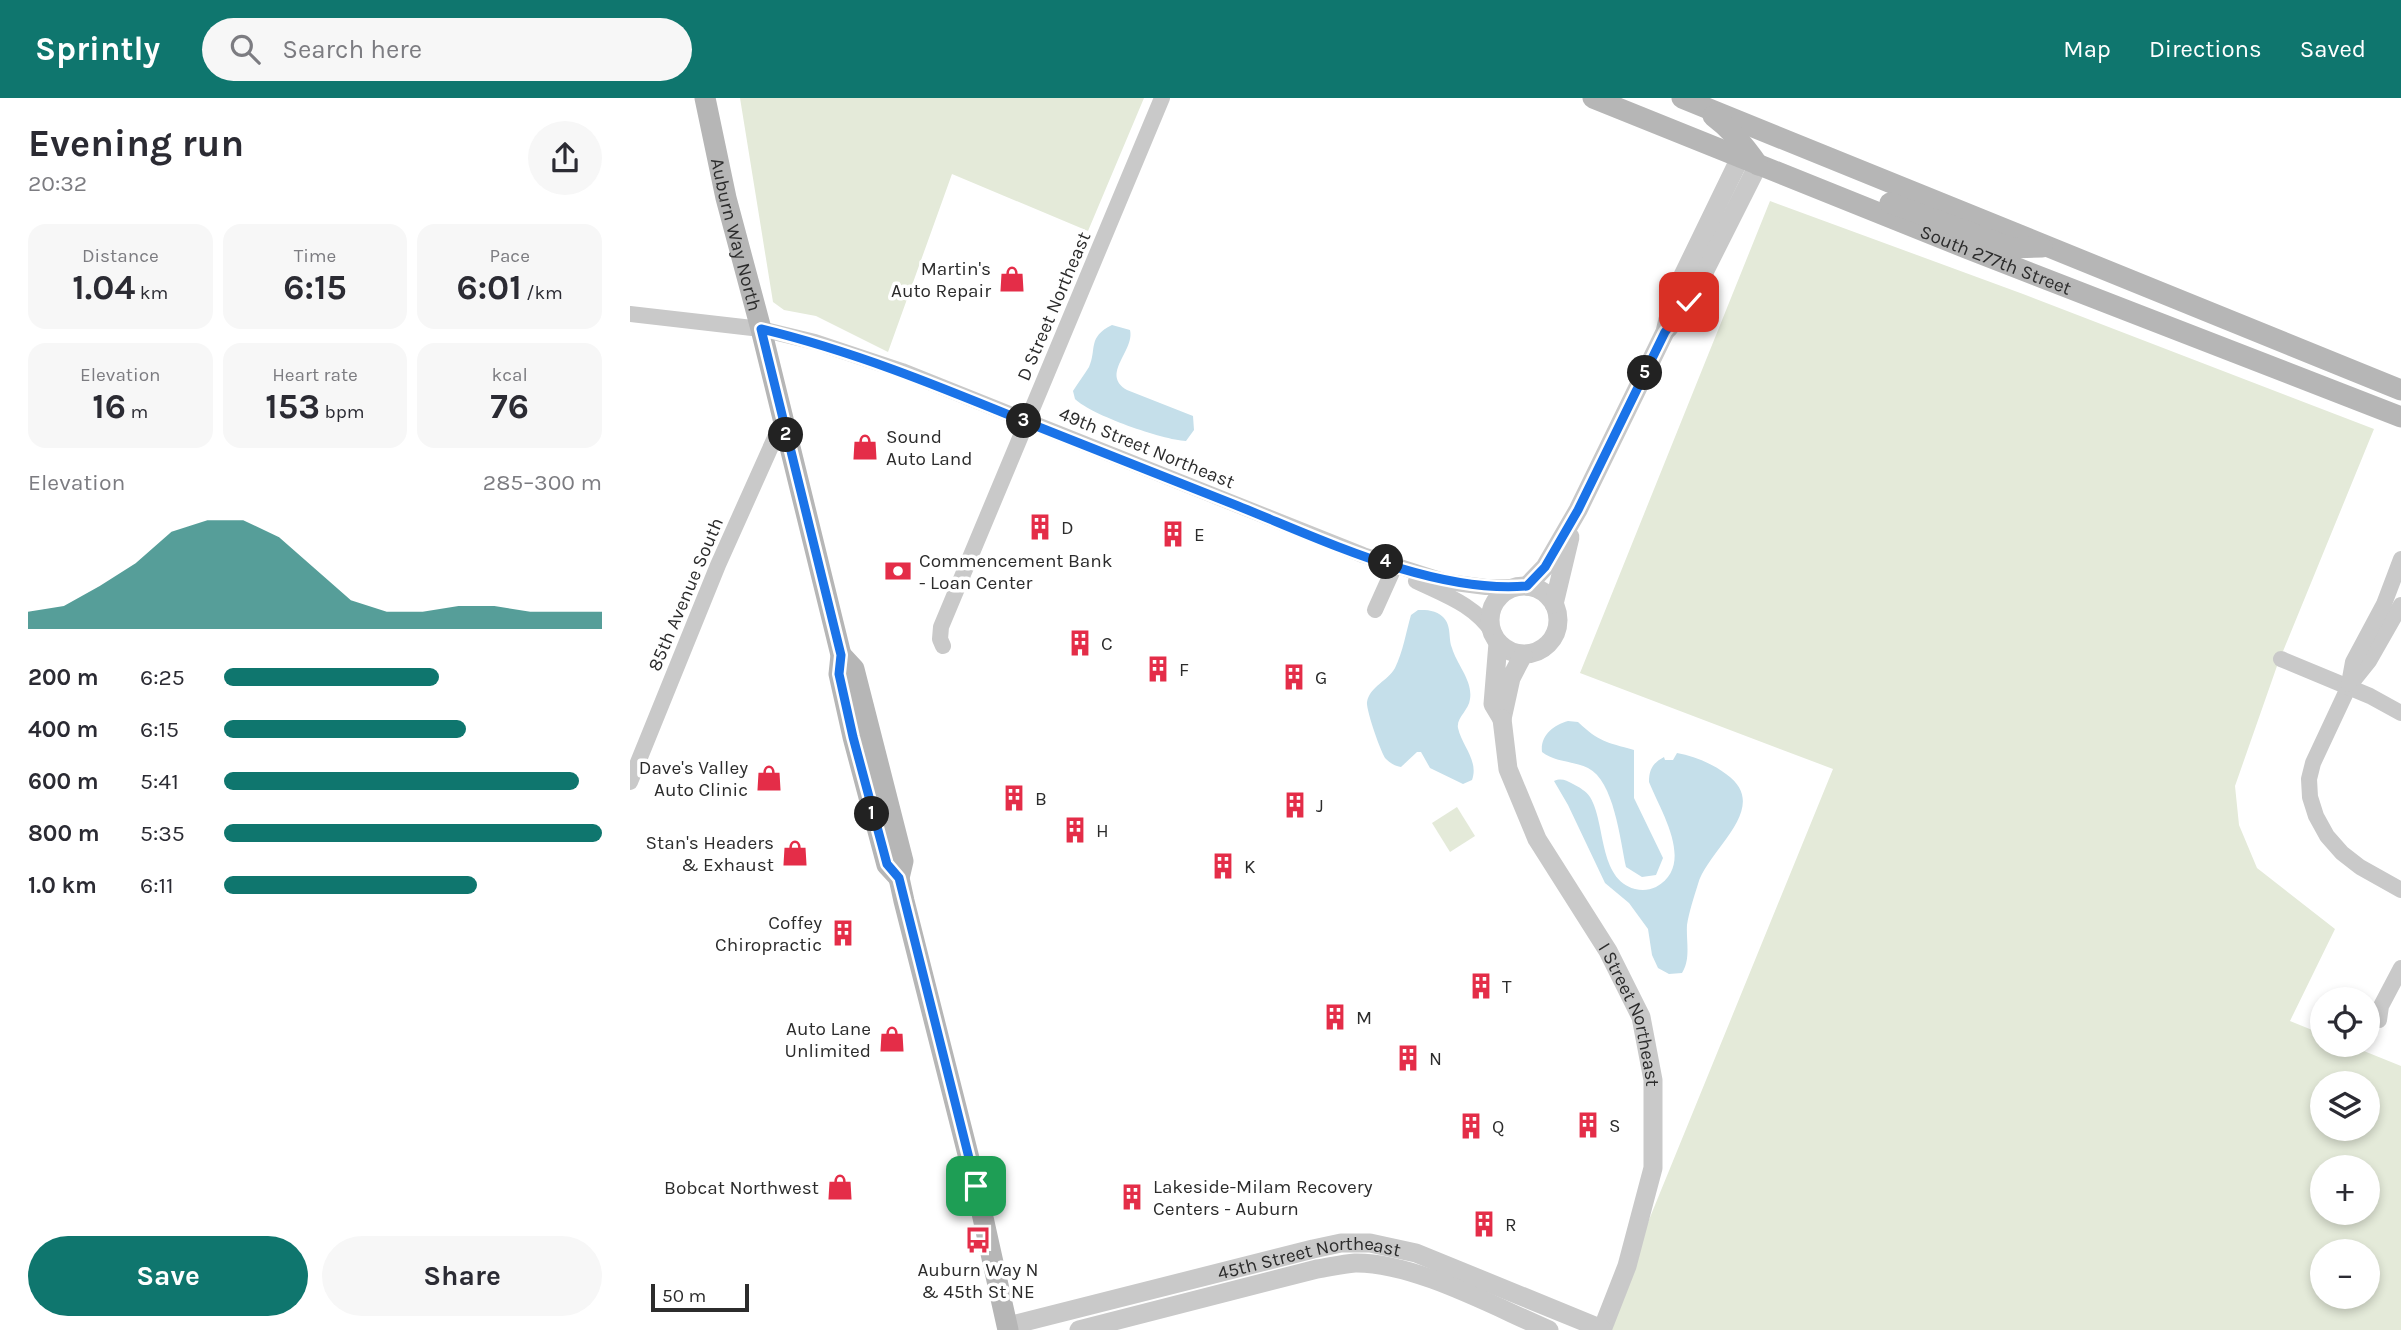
<!DOCTYPE html>
<html lang="en">
<head>
<meta charset="utf-8">
<style>
	body { margin:0; font-family:Karla,sans-serif; background:#f7f7f7; color:#2b2b33; height:100vh; display:flex; flex-direction:column; font-size:26px; white-space:nowrap }
	* { box-sizing:border-box; margin:0 }
	p { font-size:23px; color:#7c7c81 }
	.icon { flex:none; width:38px; height:38px; fill:none; stroke:currentColor; stroke-width:2; stroke-linecap:round; stroke-linejoin:round }
	.map { position:relative; flex:1; overflow:hidden }
	.details { display:flex; flex-direction:column; background:#fff; width:630px }
	.details>* { flex:none }
	.controls { position:absolute; left:1680px; top:889px; display:grid; gap:14px }
	.controls a { display:grid; place-items:center; width:70px; height:70px; border-radius:50%; background:#fff; box-shadow:0 4px 10px #0003; font-size:35px }
	.scale { position:absolute; left:21px; bottom:18px; width:98px; box-sizing:border-box; padding-left:7px; border:4px solid #2c2c2c; border-top:0; font-size:19px; line-height:24px; white-space:nowrap; color:#2c2c2c; -webkit-text-stroke:5px #fff; paint-order:stroke }
	.pin { position:absolute; display:grid; place-items:center; width:60px; height:60px; color:#fff; margin:-30px; border-radius:14px; box-shadow:0 4px 10px #0006 }
	.km { position:absolute; width:35px; height:35px; margin:-18px; border-radius:50%; background:#222; color:#fff; font-size:19px; line-height:35px; text-align:center }
	.round { display:grid; place-items:center; flex:none; width:74px; height:74px; border-radius:37px; background:#f7f7f7 }
	.head { display:flex; align-items:center; justify-content:space-between; height:119px; padding:0 28px }
	h1 { font-size:38px; font-weight:700; line-height:52px }
	.figures { display:grid; grid-template-columns:repeat(3,1fr); gap:10px; height:119px; padding:7px 28px }
	.figures div { display:grid; align-content:center; border-radius:18px; background:#f7f7f7; text-align:center }
	.figures b { font-size:35px; font-weight:700 }
	.figures small { font-size:19px; font-weight:400 }
	.figures p { font-size:19px }
	.chart { height:196px; padding:14px 28px }
	.chart p { display:flex; justify-content:space-between }
	.chart svg { width:100%; height:126px; margin-top:7px; fill:#0f766e; opacity:.7 }
	.button { display:flex; gap:14px; margin-top:auto; padding:14px 28px }
	.button a { flex:1; height:80px; border-radius:42px; background:#0f766e; color:#fff; font-size:28px; font-weight:700; line-height:80px; text-align:center }
	.button a+a { background:#f7f7f7; color:#2b2b33 }
	ul { padding:0 28px; list-style:none; font-size:23px }
	li { display:grid; grid-template-columns:112px 84px 1fr; align-items:center; height:52px }
	li i { height:18px; border-radius:9px; background:#0f766e }
	header { display:flex; align-items:center; gap:42px; box-sizing:border-box; height:98px; padding:0 35px; background:#0f766e; color:#fff }
	header strong { font-size:33px }
	nav { display:flex; gap:38px; margin-inline-start:auto; font-size:24px }
	.search { width:490px; height:63px; background:#f7f7f7; display:flex; align-items:center; gap:18px; box-sizing:border-box; padding:0 24px; border-radius:38px; color:#7c7c81; font-size:26px }
	main { display:flex; flex:1; min-height:0 }
	.map>svg:first-child { display:block }
	.green { fill:#e4ead9; fill-rule:evenodd }
	.water { fill:#c5dfea }
	.lines { fill:none; stroke-linecap:round; stroke-linejoin:round }
	.minor { stroke:#c9c9c9; stroke-width:16 }
	.tertiary { stroke:#c9c9c9; stroke-width:19 }
	.secondary { stroke:#b6b6b6; stroke-width:21 }
	.route-casing { stroke:#fff; stroke-width:14 }
	.route { stroke:#1a73e8; stroke-width:9 }
	.labels { text-anchor:middle; stroke-width:7; stroke-linejoin:round; paint-order:stroke }
	.street-label { font-size:19px; fill:#2c2c2c; stroke:#fff }
	.poi-label { font-size:19px; fill:#2c2c2c; stroke:#fff; text-anchor:start }
</style>
</head>
<body>
<header>
<strong>Sprintly</strong>
<div class="search"><svg class="icon" aria-label="search" viewBox="0 0 24 24"><circle cx="10" cy="10" r="6"/><path d="M15 15l6 6"/></svg>Search here</div>
<nav><a>Map</a><a>Directions</a><a>Saved</a></nav>
</header>
<main>
<section class="details">
<div class="head"><div><h1>Evening run</h1><p>20:32</p></div><a class="round"><svg class="icon" aria-label="share" viewBox="0 0 24 24"><path d="M12 15V3M7 8l5-5 5 5M5 13v7h14v-7"/></svg></a></div>
<div class="figures">
<div><p>Distance</p><b>1.04<small> km</small></b></div>
<div><p>Time</p><b>6:15</b></div>
<div><p>Pace</p><b>6:01<small> /km</small></b></div>
</div>
<div class="figures">
<div><p>Elevation</p><b>16<small> m</small></b></div>
<div><p>Heart rate</p><b>153<small> bpm</small></b></div>
<div><p>kcal</p><b>76</b></div>
</div>
<div class="chart"><p><span>Elevation</span>285–300 m</p>
<svg viewBox="0 0 160 44" preserveAspectRatio="none"><path d="M0 44V38L10 36L20 29L30 21L40 10L50 6L60 6L70 12L80 23L90 34L100 38L110 38L120 36L130 36L140 38L150 38L160 38V44z"/></svg>
</div>
<ul>
<li><b>200 m</b>6:25<i style="width:57%"></i></li>
<li><b>400 m</b>6:15<i style="width:64%"></i></li>
<li><b>600 m</b>5:41<i style="width:94%"></i></li>
<li><b>800 m</b>5:35<i style="width:100%"></i></li>
<li><b>1.0 km</b>6:11<i style="width:67%"></i></li>
</ul>
<div class="button"><a>Save</a><a>Share</a></div>
</section>
<div class="map">
<svg width="1771" height="1232" viewBox="0 0 1771 1232">
	<rect width="100%" height="100%" fill="#fff"/>
	<g class="green">
		<path d="M110,0H514L458,133L322,76L258,254L186,218L154,212L143,204Z"/>
		<path d="M1140,103L1393,196L1744,331L1647,568L1605,688L1609,727L1627,770L1705,831L1660,923L1692,936V947H1719L1771,968V1232H974L1203,671L950,575ZM1692,985H1738V1031H1692ZM1692,1069H1738V1115H1692ZM1692,1153H1738V1199H1692Z"/>
		<path d="M827,709L845,738L820,754L802,725Z"/>
	</g>
	<g class="water">
		<path d="M482,227L500,232C505,253 470,276 497,292L563,318L564,332L556,343C533,342 461,317 445,301L443,293C448,285 454,277 459,269C467,252 457,239 482,227Z"/>
		<path d="M788,512C797,512 806,512 813,519C822,528 818,540 822,550C827,567 843,583 840,601C839,612 826,620 828,630C832,648 849,663 842,682L833,686L800,670L791,654H787L771,669C765,668 760,665 756,661C751,655 736,612 737,604C740,588 758,583 765,570C773,554 776,534 781,517Z"/>
		<path d="M938,623L948,624C969,644 976,644 1004,652V700L1033,760L1026,777L1012,779L996,769C990,741 984,683 958,670C944,663 924,664 912,654C910,638 923,627 938,623Z"/>
		<path d="M1047,655C1064,658 1083,666 1096,676C1143,709 1078,751 1068,786C1064,799 1059,814 1057,827C1056,843 1061,861 1052,875L1039,876L1028,870L1022,857L1018,831L999,805L975,785L938,707L924,683C931,680 936,682 943,686C949,689 956,693 960,699C976,725 968,781 1005,791C1013,793 1019,792 1026,789C1066,767 1031,714 1019,684C1019,671 1023,665 1034,659L1035,662H1043Z"/>
	</g>
	<g class="lines">
		<g class="minor">
			<path d="M0,216L131,231L185,244L272,273L733,457L817,484L856,489H885"/>
			<path d="M786,483C815,497 845,507 863,535"/>
			<path d="M1771,507L1739,563L1719,588L1683,665L1679,681L1680,699L1686,718L1697,738L1712,755L1730,769L1771,792"/>
			<path d="M745,512L763,472"/>
			<path d="M313,548L310,541L311,529L532,0"/>
			<path d="M1651,561L1740,598L1771,615"/>
			<path d="M1719,586L1723,564L1754,506L1771,461"/>
			<path d="M0,684L88,467L152,324"/>
			<path d="M1749,922L1751,908L1771,870"/>
		</g>
		<g class="tertiary">
			<path d="M1038,231L1059,204L1128,67"/>
			<path d="M897,488L915,469L948,412L1035,234L1044,196L1110,60"/>
			<circle cx="894" cy="522" r="34"/>
			<path d="M924,506L940,439"/>
			<path d="M868,545L863,606L872,621L881,580L893,557"/>
			<path id="s1" d="M872,621L878,671L907,741L978,853L1011,919L1023,982V1070L997,1168L972,1232"/>
			<path id="s2" d="M378,1228L683,1151L711,1145H740L786,1155L972,1231"/>
			<path d="M449,1232L687,1171C700,1169 712,1166 725,1165C784,1164 865,1209 919,1232"/>
		</g>
		<g class="secondary">
			<path id="s3" d="M75,0L96,100L131,231L211,557L209,576L223,639L257,767L269,780"/>
			<path id="s4" d="M963,0L1336,150L1771,319"/>
			<path d="M1052,0L1771,292"/>
			<path d="M1083,18C1102,32 1115,48 1128,67"/>
			<path d="M1260,105L1382,150L1412,149"/>
			<path d="M211,557L224,571L273,763L269,780L274,803L346,1088L378,1232"/>
		</g>
	</g>
	<g class="lines">
		<g class="route-casing">
			<path id="route" d="M346,1088L269,780L257,766L223,639L209,576L211,557L131,231C223,253 308,288 396,324C466,352 537,380 608,408C693,442 804,496 897,488L915,469L948,412L1035,234L1059,204"/>
		</g>
		<use href="#route" class="route"/>
	</g>
	<defs>
		<g id="shop-bare" transform="scale(2.1)"><path d="M-5-2.5h2.3a2.7 3.5 0 0 1 5.4 0H5L5.5 6h-11ZM-1.5-2.5h3a1.5 2.3 0 0 0-3 0Z" fill="#e42d48" stroke="#fff" stroke-width="2.5" paint-order="stroke"/></g>
		<g id="building-bare" transform="scale(2.1)"><path d="M-4-6H4V6H1V3H-1V6H-4ZM-2.5-4.3h1.7v1.8h-1.7ZM.8-4.3h1.7v1.8H.8ZM-2.5-1h1.7V.8h-1.7ZM.8-1h1.7V.8H.8Z" fill="#e42d48" stroke="#fff" stroke-width="2.5" paint-order="stroke"/></g>
		<g id="bank-bare" transform="scale(2.1)"><path d="M-6-4H6V4H-6ZM0-2.3a2.3 2.3 0 1 0 0 4.6a2.3 2.3 0 1 0 0-4.6Z" fill="#e42d48" stroke="#fff" stroke-width="2.5" paint-order="stroke"/></g>
		<g id="bus-bare" transform="scale(2.1)"><path d="M-5-6H5V4H4V6H2V4H-2V6H-4V4H-5ZM-3.5-4V0h7V-4ZM-3.5 1.2v1.5H-2V1.2ZM2 1.2v1.5H3.5V1.2Z" fill="#e42d48" stroke="#fff" stroke-width="2.5" paint-order="stroke"/></g>
	</defs>
	<g fill-rule="evenodd">
		<use href="#shop-bare" x="382" y="181"/>
		<use href="#shop-bare" x="235" y="349"/>
		<use href="#building-bare" x="410" y="429"/>
		<use href="#building-bare" x="543" y="436"/>
		<use href="#bank-bare" x="268" y="473"/>
		<use href="#building-bare" x="450" y="545"/>
		<use href="#building-bare" x="528" y="571"/>
		<use href="#building-bare" x="664" y="579"/>
		<use href="#shop-bare" x="139" y="680"/>
		<use href="#building-bare" x="384" y="700"/>
		<use href="#building-bare" x="665" y="707"/>
		<use href="#building-bare" x="445" y="732"/>
		<use href="#shop-bare" x="165" y="755"/>
		<use href="#building-bare" x="593" y="768"/>
		<use href="#building-bare" x="213" y="835"/>
		<use href="#building-bare" x="851" y="888"/>
		<use href="#building-bare" x="705" y="919"/>
		<use href="#shop-bare" x="262" y="941"/>
		<use href="#building-bare" x="778" y="960"/>
		<use href="#building-bare" x="958" y="1027"/>
		<use href="#building-bare" x="841" y="1028"/>
		<use href="#shop-bare" x="210" y="1089"/>
		<use href="#building-bare" x="502" y="1099"/>
		<use href="#building-bare" x="854" y="1126"/>
		<use href="#bus-bare" x="348" y="1142"/>
	</g>
	<g class="labels">
		<g class="street-label">
			<text dy="7" stroke="none"><textPath href="#s3" startOffset="140">Auburn Way North</textPath></text>
			<text dy="7" stroke="none"><textPath href="#s4" startOffset="434">South 277th Street</textPath></text>
			<text transform="translate(423 208) rotate(-67)" y="7">D Street Northeast</text>
			<text transform="translate(517 349) rotate(22)" y="7">49th Street Northeast</text>
			<text transform="translate(55 496) rotate(-67)" y="7">85th Avenue South</text>
			<text dy="7" stroke="none"><textPath href="#s1" startOffset="327">I Street Northeast</textPath></text>
			<text dy="7" stroke="none"><textPath href="#s2" startOffset="310">45th Street Northeast</textPath></text>
		</g>
		<g class="poi-label">
			<text x="361" y="177" text-anchor="end">Martin's<tspan x="361" dy="22">Auto Repair</tspan></text>
			<text x="256" y="345">Sound<tspan x="256" dy="22">Auto Land</tspan></text>
			<text x="431" y="436">D</text>
			<text x="564" y="443">E</text>
			<text x="289" y="469">Commencement Bank<tspan x="289" dy="22">- Loan Center</tspan></text>
			<text x="471" y="552">C</text>
			<text x="549" y="578">F</text>
			<text x="685" y="586">G</text>
			<text x="118" y="676" text-anchor="end">Dave's Valley<tspan x="118" dy="22">Auto Clinic</tspan></text>
			<text x="405" y="707">B</text>
			<text x="686" y="714">J</text>
			<text x="466" y="739">H</text>
			<text x="144" y="751" text-anchor="end">Stan's Headers<tspan x="144" dy="22">&amp; Exhaust</tspan></text>
			<text x="614" y="775">K</text>
			<text x="192" y="831" text-anchor="end">Coffey<tspan x="192" dy="22">Chiropractic</tspan></text>
			<text x="872" y="895">T</text>
			<text x="726" y="926">M</text>
			<text x="241" y="937" text-anchor="end">Auto Lane<tspan x="241" dy="22">Unlimited</tspan></text>
			<text x="799" y="967">N</text>
			<text x="979" y="1034">S</text>
			<text x="862" y="1035">Q</text>
			<text x="523" y="1095">Lakeside-Milam Recovery<tspan x="523" dy="22">Centers - Auburn</tspan></text>
			<text x="189" y="1096" text-anchor="end">Bobcat Northwest</text>
			<text x="875" y="1133">R</text>
			<text x="348" y="1178" text-anchor="middle">Auburn Way N<tspan x="348" dy="22">&amp; 45th St NE</tspan></text>
		</g>
	</g>
</svg>
<div class="controls">
<a><svg class="icon" aria-label="locate" viewBox="0 0 24 24"><circle cx="12" cy="12" r="6"/><path d="M12 2v4M12 18v4M2 12h4M18 12h4"/></svg></a>
<a><svg class="icon" aria-label="layers" viewBox="0 0 24 24"><path d="M12 4l9 5-9 5-9-5zM3 14l9 5 9-5"/></svg></a>
<a>+</a>
<a>−</a>
</div>
<div class="scale">50 m</div>
<div class="pin" style="left:346px;top:1088px;background:#1e9e55"><svg class="icon" aria-label="arrive" viewBox="0 0 24 24"><path d="M6 21V4h12l-3 4 3 4H6"/></svg></div>
<div class="pin" style="left:1059px;top:204px;background:#d93025"><svg class="icon" aria-label="check" viewBox="0 0 24 24"><path d="M5 12l5 5 9-10"/></svg></div>
<b class="km" style="left:242px;top:716px">1</b>
<b class="km" style="left:156px;top:337px">2</b>
<b class="km" style="left:394px;top:323px">3</b>
<b class="km" style="left:756px;top:464px">4</b>
<b class="km" style="left:1015px;top:275px">5</b>
</div>
</main>
</body>
</html>
